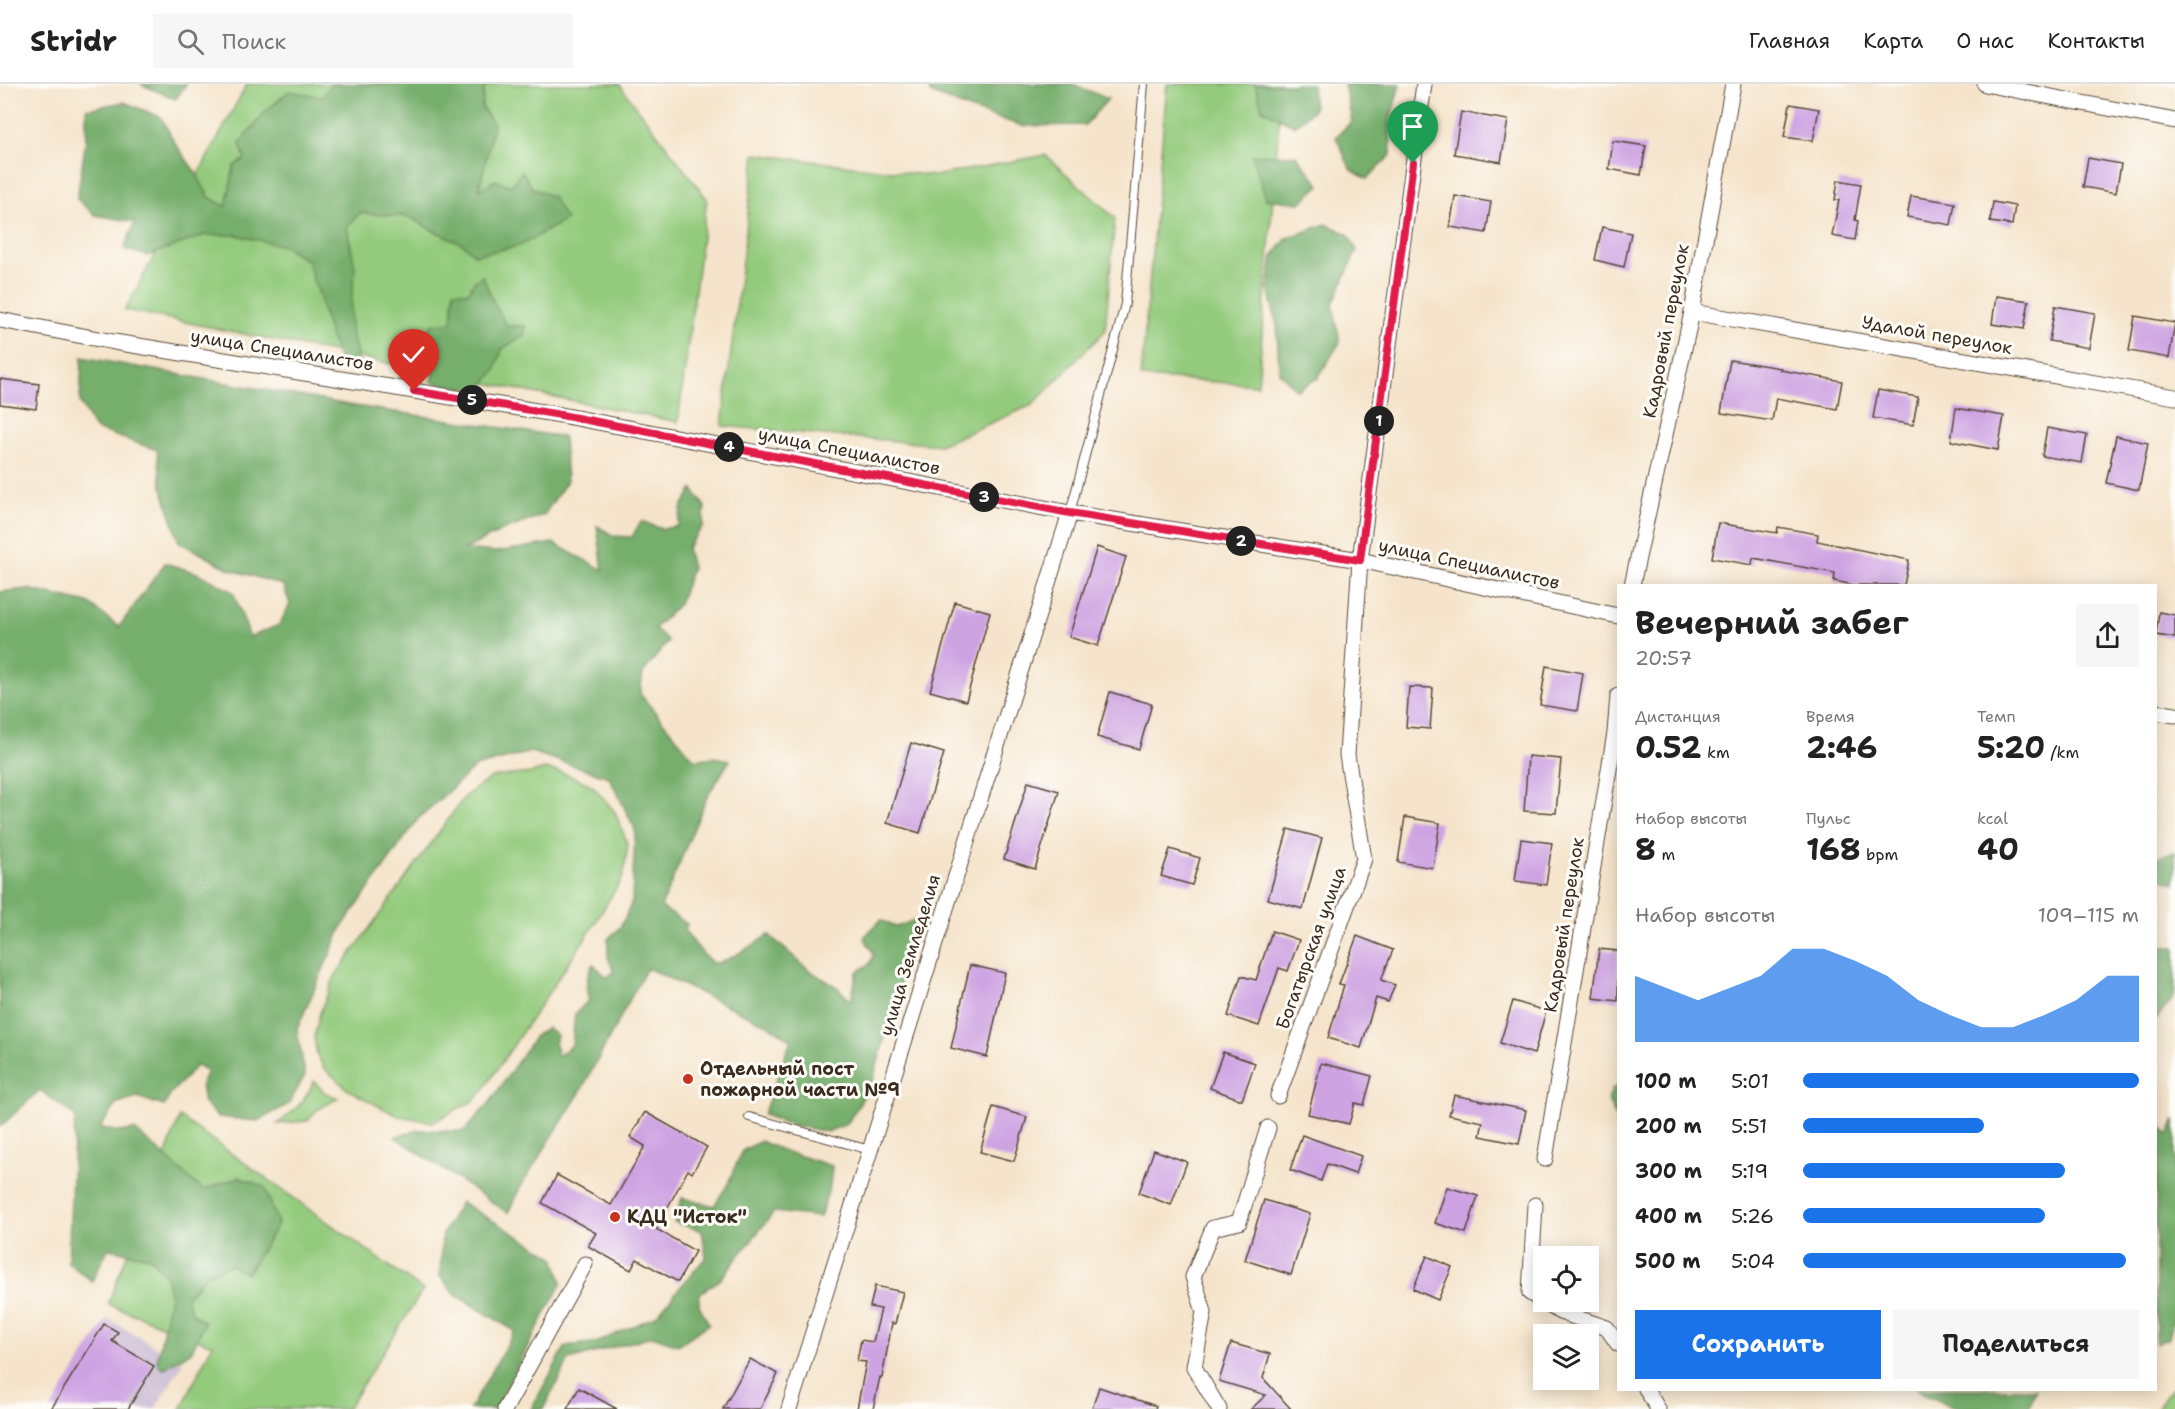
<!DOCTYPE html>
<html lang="ru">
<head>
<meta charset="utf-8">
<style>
	body { margin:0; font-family:"Shantell Sans",sans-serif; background:#f6f6f6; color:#222; height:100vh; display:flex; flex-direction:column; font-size:22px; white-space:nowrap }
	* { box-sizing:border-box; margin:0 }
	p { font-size:20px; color:#767676 }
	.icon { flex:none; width:33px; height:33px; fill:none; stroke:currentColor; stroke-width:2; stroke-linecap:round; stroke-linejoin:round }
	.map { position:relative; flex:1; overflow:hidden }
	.panel { position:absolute; left:1617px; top:500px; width:540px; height:807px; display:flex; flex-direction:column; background:#fff; border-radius:0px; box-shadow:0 3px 15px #0003 }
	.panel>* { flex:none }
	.fabs { position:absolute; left:1533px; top:1162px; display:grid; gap:12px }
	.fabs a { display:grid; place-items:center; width:66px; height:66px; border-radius:0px; background:#fff; box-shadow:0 3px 15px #0003; font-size:30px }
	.pin { position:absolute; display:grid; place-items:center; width:51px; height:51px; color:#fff; margin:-62px -26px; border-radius:50% 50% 50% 0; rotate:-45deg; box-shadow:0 0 6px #0007 }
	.pin .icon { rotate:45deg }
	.km { position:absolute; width:30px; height:30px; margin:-15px; border-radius:50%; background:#222; color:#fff; font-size:16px; line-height:30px; text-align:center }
	.round { display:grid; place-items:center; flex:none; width:63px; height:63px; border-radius:0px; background:#f6f6f6 }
	.overview { display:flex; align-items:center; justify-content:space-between; height:102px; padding:0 18px }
	h1 { font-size:33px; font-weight:700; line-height:45px }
	.metrics { display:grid; grid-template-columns:repeat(3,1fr); gap:9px; height:102px; padding:6px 18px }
	.metrics div { display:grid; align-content:center }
	.metrics b { font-size:30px; font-weight:700 }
	.metrics small { font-size:16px; font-weight:400 }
	.metrics p { font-size:16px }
	.chart { height:168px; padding:12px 18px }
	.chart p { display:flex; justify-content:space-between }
	.chart svg { width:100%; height:108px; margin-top:6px; fill:#1a73e8; opacity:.7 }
	.button { display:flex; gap:12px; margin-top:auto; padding:12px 18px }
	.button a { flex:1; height:69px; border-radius:0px; background:#1a73e8; color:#fff; font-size:24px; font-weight:700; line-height:69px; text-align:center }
	.button a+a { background:#f6f6f6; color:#222 }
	ul { padding:0 18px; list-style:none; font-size:20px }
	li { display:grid; grid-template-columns:96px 72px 1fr; align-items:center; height:45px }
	li i { height:15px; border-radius:8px; background:#1a73e8 }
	header { display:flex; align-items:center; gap:36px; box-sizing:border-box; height:84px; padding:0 30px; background:#fff; border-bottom:2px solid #e0e0e0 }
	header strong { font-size:28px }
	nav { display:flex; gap:33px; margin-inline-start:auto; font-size:21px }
	.search { width:420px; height:54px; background:#f6f6f6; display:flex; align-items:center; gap:15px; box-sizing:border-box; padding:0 21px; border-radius:0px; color:#767676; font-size:22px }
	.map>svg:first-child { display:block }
	.industrial { fill:#ccbed4 }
	.green { fill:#93ca7c; stroke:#677a4d; stroke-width:1.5 }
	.forest { fill:#76ae6c; stroke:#586c45; stroke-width:1.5 }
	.building { fill:#cda3e2 }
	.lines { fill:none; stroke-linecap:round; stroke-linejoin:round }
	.service-casing { stroke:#574638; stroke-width:10 }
	.minor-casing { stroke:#574638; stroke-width:17 }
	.service { stroke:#fff; stroke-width:8 }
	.minor { stroke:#fff; stroke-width:15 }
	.route-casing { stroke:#fff; stroke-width:12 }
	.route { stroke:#e11d48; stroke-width:8 }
	.poi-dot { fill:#c8321e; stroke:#fdfcf7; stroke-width:2 }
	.labels { text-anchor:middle; stroke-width:6; stroke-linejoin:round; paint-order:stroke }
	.street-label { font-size:18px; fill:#3b2a1e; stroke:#fdfcf7 }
	.poi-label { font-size:18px; font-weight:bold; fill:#3b2a1e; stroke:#fdfcf7; text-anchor:start }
</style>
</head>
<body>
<header>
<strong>Stridr</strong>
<div class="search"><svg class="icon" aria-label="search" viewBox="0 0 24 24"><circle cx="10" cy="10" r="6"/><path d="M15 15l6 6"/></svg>Поиск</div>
<nav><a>Главная</a><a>Карта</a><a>О нас</a><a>Контакты</a></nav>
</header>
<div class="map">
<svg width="2175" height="1325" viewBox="0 0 2175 1325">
	<rect width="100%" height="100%" fill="#fdfcf7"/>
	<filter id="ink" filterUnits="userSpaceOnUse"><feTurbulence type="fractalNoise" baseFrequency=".0167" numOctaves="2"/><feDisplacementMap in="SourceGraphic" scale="12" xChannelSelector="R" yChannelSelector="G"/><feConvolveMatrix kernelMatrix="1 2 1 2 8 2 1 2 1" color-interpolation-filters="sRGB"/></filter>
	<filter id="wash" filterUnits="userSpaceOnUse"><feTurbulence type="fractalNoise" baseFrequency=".008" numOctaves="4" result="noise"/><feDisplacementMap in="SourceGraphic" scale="24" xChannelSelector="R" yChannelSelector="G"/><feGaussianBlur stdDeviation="1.35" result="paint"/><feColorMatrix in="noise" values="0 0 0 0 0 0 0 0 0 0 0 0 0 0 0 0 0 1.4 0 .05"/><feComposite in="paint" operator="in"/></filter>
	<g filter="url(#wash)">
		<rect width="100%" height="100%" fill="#f5e4cb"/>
		<path class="industrial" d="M107,1234L183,1279L155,1325H51Z"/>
		<g class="green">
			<path d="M247,0H619L707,115L678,338L125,226Z"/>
			<path d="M1167,0H1282L1258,301L1141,293Z"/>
			<path d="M755,70L934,92L1045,71L1115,134L1105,247L1032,321L940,361L722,342Z"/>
			<path d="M545,685L566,690L592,701L615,728L628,761L623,793L590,847L482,1008L473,1017L433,1038L398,1032L348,1006L324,984L317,971L314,953L320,929L335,892L465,712L492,693L531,689Z"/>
			<path d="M314,997L324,1008L338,1014L317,1026L307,1037L277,1040C294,1028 306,1016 314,997Z"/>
			<path d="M180,1033L423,1206L347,1325H181L212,1261L108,1220Z"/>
			<path d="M2175,1301V1325H2156Z"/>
		</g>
		<g class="forest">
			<path d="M140,0H186L176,15Z"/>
			<path d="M331,0H491L484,4L482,24L494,40L479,106L496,96L511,102L522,87L532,104L553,113L566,136L519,162L475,171L463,160L432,146L409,133L360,129L347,143L355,184L351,220V246L359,279H339L322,225L319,209L313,196L308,177L284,162L236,151H205L147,172L124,165L135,138L95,131L77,115L86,55V25L124,18L161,33L176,61L196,89L209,113L226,123L234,82L245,75L240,59L265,28L289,7L322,13Z"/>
			<path d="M929,0H1073L1108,15L1085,41L1023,42L972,26L930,9Z"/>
			<path d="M1255,0H1312L1314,25L1295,42L1262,25Z"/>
			<path d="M1344,0H1400L1390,37L1391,71L1367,95L1351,86L1336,53L1352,37Z"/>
			<path d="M1252,71H1296L1320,101L1300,119L1266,115Z"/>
			<path d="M1326,140L1348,150L1357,166L1333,220L1340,258L1318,294L1297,306L1279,288L1277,241L1268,205L1273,172L1287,154Z"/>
			<path d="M483,192L491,213L507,242H526L524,251L502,265L495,287L479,307L431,298C436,279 442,268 426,252L431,241L452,238L454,207L469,208L474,197Z"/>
			<path d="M82,273L355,322L564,353L567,397L544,431L504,446L465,465L496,468L553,459L603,486L597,442L614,452L632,453L641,437L662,445L678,442L682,422L693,405L705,423L703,442L687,464L692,484L679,520L655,544L668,557L643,589L640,610L695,676L713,673L730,676L707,713L661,823L687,840L685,847C691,854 705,876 714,879C724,881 758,857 769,851L810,887L837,903L851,917L857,888L870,880L874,870L864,853L881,836L896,843L915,836L906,879L872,999L847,1040L827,1048L792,1041L763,1031L791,956L768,941L647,884L579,1010L521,1102L508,1129L395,1053L417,1046L464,1047L490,1018L535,952L547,944L557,951L555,960L558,972L572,961L575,930L589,916C584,902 587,893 593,880L607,893L614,888L608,873V855L621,842L632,818L635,745L609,693L531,668L475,683L418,735L342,843L297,945L305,991L289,1020L258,1037L218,1033L204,1019L201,1000L207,987L197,981L172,1008L164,1022L137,1013L115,1020L113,1026L100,1043L118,1048L135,1046L203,1106L239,1093L265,1103L278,1140L247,1190L231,1181L209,1189L187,1212C188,1225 193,1233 205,1238L192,1267L163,1285L157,1278L170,1212L167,1194L150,1173L108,1165L92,1197L68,1179L75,1032L40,1006L0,1043V508L28,505L88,519L119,543L165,479L200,490L233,508L250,553L279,541L290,520L283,501L229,485L179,458L162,403L157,366L95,345L80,319Z"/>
			<path d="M2175,768V799L2156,793V773Z"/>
			<path d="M2156,863H2175V908L2171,917L2156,935Z"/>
			<path d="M1618,1003V1038L1608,1016L1613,1004Z"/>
			<path d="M2175,1036V1230L2169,1254L2156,1260V1044L2160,1042L2169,1050Z"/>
			<path d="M760,1057L784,1067L832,1082L830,1101L820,1133L774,1128L720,1196L700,1209L699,1221L709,1240L678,1261L652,1252L569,1276L543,1325H531L566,1262L598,1258L656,1232L706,1173L702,1147L674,1138L682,1114L714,1122L727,1102L742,1067Z"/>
			<path d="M461,1118L554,1173L562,1198L495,1325H470L515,1247L454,1210L440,1192L442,1151Z"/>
			<path d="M1918,1305H2036L2029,1325L1958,1324L1921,1310Z"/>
		</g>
		<g id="blocks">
			<g class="building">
				<path d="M1790,20L1819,25L1813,57L1784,53Z"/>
				<path d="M1461,28L1508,36L1501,78L1454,70Z"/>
				<path d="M1613,57L1646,62L1641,91L1609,85Z"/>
				<path d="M2088,74L2121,80L2116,109L2083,103Z"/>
				<path d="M1838,96L1861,100L1855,136L1858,137L1855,156L1832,152L1839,116H1835Z"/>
				<path d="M1455,112L1491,118L1486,149L1450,143Z"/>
				<path d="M1911,112L1955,119L1951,141L1907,133Z"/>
				<path d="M1993,118L2015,122L2012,141L1990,138Z"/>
				<path d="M1602,143L1631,149L1624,183L1595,176Z"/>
				<path d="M1996,212L2029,217L2024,245L1992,240Z"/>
				<path d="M2055,222L2095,229L2089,264L2049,257Z"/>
				<path d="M2135,232L2175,239L2169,274L2129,267Z"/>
				<path d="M1730,276L1781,284L1780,286L1842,297L1837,325L1776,314L1772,337L1721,329Z"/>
				<path d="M0,295L39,300L36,325L0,320Z"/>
				<path d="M1878,306L1918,313L1913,341L1873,334Z"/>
				<path d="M1956,324L2004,332L1998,366L1951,357Z"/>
				<path d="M2047,344L2087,351L2082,379L2042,372Z"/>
				<path d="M2116,352L2148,359L2139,406L2106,399Z"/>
				<path d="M1718,439L1777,449L1778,443L1818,450L1817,457L1909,476L1904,501H1854L1834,497L1835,489L1753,474L1752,481L1712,474Z"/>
				<path d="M1097,463L1126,473L1098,562L1069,553Z"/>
				<path d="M955,518L990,528L966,617L930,607Z"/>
				<path d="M2159,528L2175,531V554L2156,551Z"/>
				<path d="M1546,582L1583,589L1577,627L1540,621Z"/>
				<path d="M1409,603L1433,604L1430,645L1406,643Z"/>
				<path d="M1110,608L1152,620L1139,665L1097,653Z"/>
				<path d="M911,659L944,669L920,749L887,739Z"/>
				<path d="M1528,672L1561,675L1556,729L1524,727Z"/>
				<path d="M1028,698L1059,707L1035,785L1004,775Z"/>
				<path d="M1405,733L1440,739L1433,784L1398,778Z"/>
				<path d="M1288,745L1322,754L1303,825L1268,815Z"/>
				<path d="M1521,755L1552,759L1546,801L1515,797Z"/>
				<path d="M1170,765L1200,774L1192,801L1161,792Z"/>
				<path d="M1272,847L1299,856L1288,887L1279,884L1259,942L1228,932L1241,892L1256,896Z"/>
				<path d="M1357,852L1393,866L1381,896L1395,901L1388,918L1376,914L1361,964L1328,954L1344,901L1339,900Z"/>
				<path d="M1599,865L1618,867V917L1593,914Z"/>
				<path d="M970,881L1005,889L987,973L951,964Z"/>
				<path d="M1513,917L1546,927L1534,970L1500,959Z"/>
				<path d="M1223,968L1255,979L1242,1016L1210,1004Z"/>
				<path d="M1321,979L1372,992L1364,1021L1355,1019L1349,1040L1308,1030Z"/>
				<path d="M1454,1011L1526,1026L1519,1060L1480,1052L1483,1038L1449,1031Z"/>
				<path d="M993,1023L1027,1033L1014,1077L980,1068Z"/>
				<path d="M645,1028L707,1063L692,1089L688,1086L656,1145L695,1167L678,1198L637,1175L631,1186L588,1162L596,1149L542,1119L557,1091L611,1121L645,1062L630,1053Z"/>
				<path d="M1302,1051L1361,1072L1355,1090L1327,1080L1321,1097L1290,1086Z"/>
				<path d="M1154,1066L1187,1078L1171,1121L1139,1109Z"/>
				<path d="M1447,1103L1478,1112L1466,1149L1435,1139Z"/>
				<path d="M1264,1116L1310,1130L1291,1191L1245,1176Z"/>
				<path d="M1427,1172L1452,1183L1438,1216L1413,1205Z"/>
				<path d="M875,1202L903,1208L895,1240L892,1239L882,1294L880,1293L873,1325H857L866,1278L857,1277L861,1256L873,1258L881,1225L870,1223Z"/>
				<path d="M104,1240L118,1248L112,1257L154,1282L128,1325H51Z"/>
				<path d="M1231,1259L1270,1270L1263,1294L1291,1325H1251L1266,1311L1219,1297Z"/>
				<path d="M750,1275L778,1290L760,1325H723Z"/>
				<path d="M1099,1303L1156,1322L1155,1325H1092Z"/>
				<path d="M579,1304L617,1325H567Z"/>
			</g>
		</g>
	</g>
	<g filter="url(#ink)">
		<use href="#blocks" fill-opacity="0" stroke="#574638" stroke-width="1.5"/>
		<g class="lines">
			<g class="service-casing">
				<g id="service">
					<path d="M1070,429L1125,220L1144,0"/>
					<path d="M749,1033L870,1066"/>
				</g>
			</g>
			<g class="minor-casing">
				<g id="minor">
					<path d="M1985,0L2175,37"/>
					<path d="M1692,228L2175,313"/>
					<path d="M0,236L114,258L561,331L1070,429L1360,476L1618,532"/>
					<path d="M1632,501L1692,228L1733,0"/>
					<path d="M2156,628L2175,631"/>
					<path d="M1278,1012L1364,775L1347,671L1360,476L1424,0"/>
					<path d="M1545,1075L1615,649L1618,612"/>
					<path d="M1535,1121L1530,1209L1544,1218"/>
					<path d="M1544,1218L1560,1228L1607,1244L1618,1260"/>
					<path d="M1646,1305L1658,1325"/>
					<path d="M505,1325L585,1180"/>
					<path d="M789,1325L1070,429"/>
					<path d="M1219,1325L1194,1283L1204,1228L1193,1193L1213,1144L1239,1138L1268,1044"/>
				</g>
			</g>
			<use href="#service" class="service"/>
			<use href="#minor" class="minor"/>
		</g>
	</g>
	<g class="lines" filter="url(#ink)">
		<g class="route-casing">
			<path id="route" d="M414,307L561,331L1070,429L1360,476L1413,79"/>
		</g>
		<use href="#route" class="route"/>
	</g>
	<g class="poi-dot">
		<circle cx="688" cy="995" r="6"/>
		<circle cx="615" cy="1133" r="6"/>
	</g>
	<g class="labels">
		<g class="street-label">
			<text transform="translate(1666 247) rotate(-79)" y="6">Кадровый переулок</text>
			<text transform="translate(1937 251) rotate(10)" y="6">Удалой переулок</text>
			<text transform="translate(282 266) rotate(9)" y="6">улица Специалистов</text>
			<text transform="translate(849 367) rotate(11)" y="6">улица Специалистов</text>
			<text transform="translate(1469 480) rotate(12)" y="6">улица Специалистов</text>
			<text transform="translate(1564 841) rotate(-81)" y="6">Кадровый переулок</text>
			<text transform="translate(1311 864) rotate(-70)" y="6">Богатырская улица</text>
			<text transform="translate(910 871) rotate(-73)" y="6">улица Земледелия</text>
		</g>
		<g class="poi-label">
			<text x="700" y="991">Отдельный пост<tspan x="700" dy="21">пожарной части №9</tspan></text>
			<text x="627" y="1139">КДЦ "Исток"</text>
		</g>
	</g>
</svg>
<div class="fabs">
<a><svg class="icon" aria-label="locate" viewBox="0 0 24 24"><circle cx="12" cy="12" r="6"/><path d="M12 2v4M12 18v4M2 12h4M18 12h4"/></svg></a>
<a><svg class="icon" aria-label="layers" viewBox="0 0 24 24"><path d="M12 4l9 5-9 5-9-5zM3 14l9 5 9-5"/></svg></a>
</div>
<div class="pin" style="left:1413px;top:79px;background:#1e9e55"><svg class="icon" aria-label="arrive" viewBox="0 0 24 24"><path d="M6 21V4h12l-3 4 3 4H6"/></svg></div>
<div class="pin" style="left:414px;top:307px;background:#d93025"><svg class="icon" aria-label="check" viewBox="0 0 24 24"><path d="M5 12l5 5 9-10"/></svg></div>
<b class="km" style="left:1379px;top:337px">1</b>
<b class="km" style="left:1241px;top:457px">2</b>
<b class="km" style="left:984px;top:413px">3</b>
<b class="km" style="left:729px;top:363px">4</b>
<b class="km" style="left:472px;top:316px">5</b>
<section class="panel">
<div class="overview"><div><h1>Вечерний забег</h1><p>20:57</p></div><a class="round"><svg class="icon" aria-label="share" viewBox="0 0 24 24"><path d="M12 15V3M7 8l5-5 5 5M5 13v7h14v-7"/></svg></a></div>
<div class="metrics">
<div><p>Дистанция</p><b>0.52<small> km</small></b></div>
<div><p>Время</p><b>2:46</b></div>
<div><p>Темп</p><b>5:20<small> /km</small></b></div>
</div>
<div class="metrics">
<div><p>Набор высоты</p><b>8<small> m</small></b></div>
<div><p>Пульс</p><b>168<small> bpm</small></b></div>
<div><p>kcal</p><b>40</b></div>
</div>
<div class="chart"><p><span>Набор высоты</span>109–115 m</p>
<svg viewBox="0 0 160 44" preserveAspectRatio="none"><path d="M0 44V17L10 22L20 27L30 22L40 17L50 6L60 6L70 11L80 17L90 27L100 33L110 38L120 38L130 33L140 27L150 17L160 17V44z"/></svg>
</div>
<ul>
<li><b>100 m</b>5:01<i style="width:100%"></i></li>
<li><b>200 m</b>5:51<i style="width:54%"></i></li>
<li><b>300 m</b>5:19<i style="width:78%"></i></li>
<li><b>400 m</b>5:26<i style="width:72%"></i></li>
<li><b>500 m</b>5:04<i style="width:96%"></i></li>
</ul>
<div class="button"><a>Сохранить</a><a>Поделиться</a></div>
</section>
</div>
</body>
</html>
